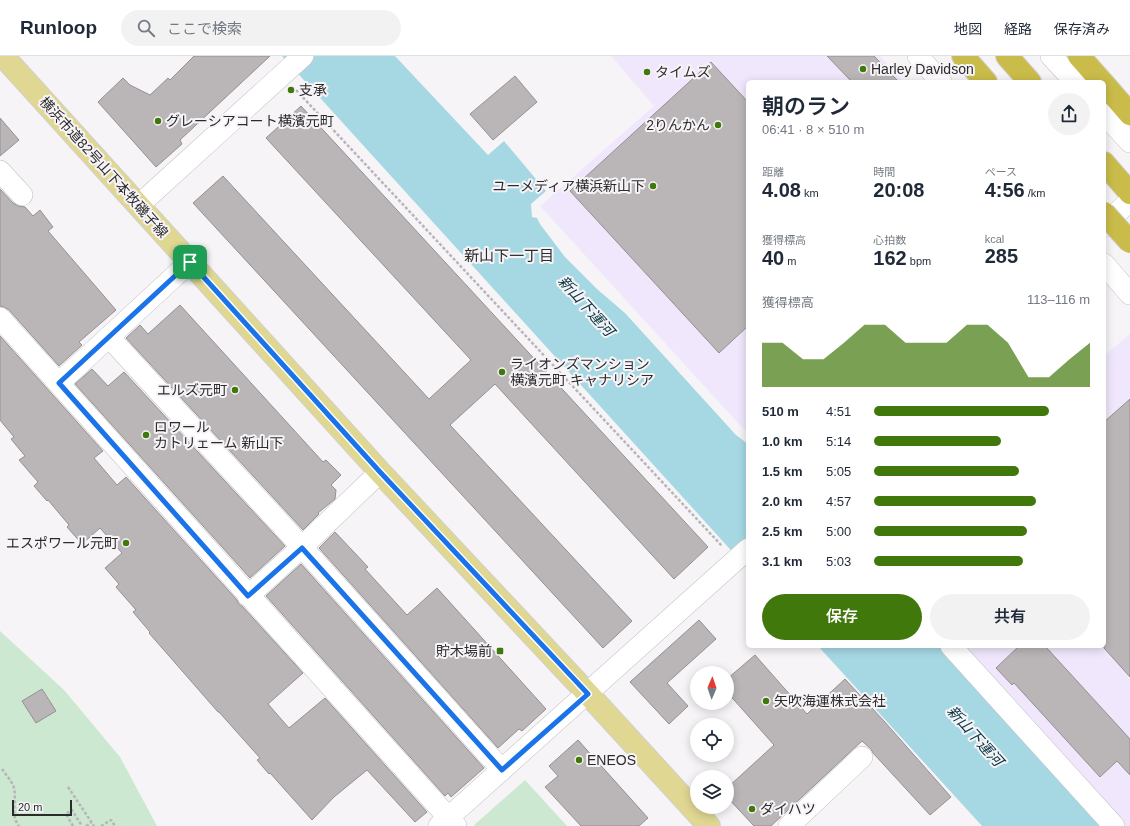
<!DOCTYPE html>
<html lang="ja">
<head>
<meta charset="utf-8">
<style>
	body { margin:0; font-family:Arial,"Noto Sans JP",sans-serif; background:#f2f2f3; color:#1f2937; height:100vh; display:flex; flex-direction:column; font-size:15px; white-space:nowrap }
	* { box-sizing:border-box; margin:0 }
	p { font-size:13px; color:#747a83 }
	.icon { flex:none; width:22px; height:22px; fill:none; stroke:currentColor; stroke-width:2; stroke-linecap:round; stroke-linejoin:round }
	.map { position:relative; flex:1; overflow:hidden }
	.panel { position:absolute; left:746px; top:24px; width:360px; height:568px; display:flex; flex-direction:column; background:#fff; border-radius:6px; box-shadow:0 2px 10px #0003 }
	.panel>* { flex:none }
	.needle { width:26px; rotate:2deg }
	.controls { position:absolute; left:690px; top:610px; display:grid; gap:8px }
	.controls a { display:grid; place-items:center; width:44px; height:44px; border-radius:50%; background:#fff; box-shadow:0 2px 10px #0003; font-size:20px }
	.scale { position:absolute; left:12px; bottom:10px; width:60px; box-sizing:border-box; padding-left:4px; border:2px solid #2c2b2c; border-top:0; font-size:11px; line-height:14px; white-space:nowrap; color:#2c2b2c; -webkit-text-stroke:3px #f7f4f8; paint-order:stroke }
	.pin { position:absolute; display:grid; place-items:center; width:34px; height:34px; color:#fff; margin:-17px; border-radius:8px; box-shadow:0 2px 6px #0006 }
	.round { display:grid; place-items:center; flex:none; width:42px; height:42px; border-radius:21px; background:#f2f2f3 }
	.headline { display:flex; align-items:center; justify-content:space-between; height:68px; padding:0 16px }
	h1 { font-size:22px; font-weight:600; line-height:30px }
	.stats { display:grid; grid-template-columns:repeat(3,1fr); gap:6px; height:68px; padding:4px 16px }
	.stats div { display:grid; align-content:center }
	.stats b { font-size:20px; font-weight:600 }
	.stats small { font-size:11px; font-weight:400 }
	.stats p { font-size:11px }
	.chart { height:112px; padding:8px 16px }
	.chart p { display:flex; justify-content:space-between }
	.chart svg { width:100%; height:72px; margin-top:4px; fill:#41780b; opacity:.7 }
	.button { display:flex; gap:8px; margin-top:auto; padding:8px 16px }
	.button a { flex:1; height:46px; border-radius:24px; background:#41780b; color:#fff; font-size:16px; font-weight:600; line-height:46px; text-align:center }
	.button a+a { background:#f2f2f3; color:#1f2937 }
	ul { padding:0 16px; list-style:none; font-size:13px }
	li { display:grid; grid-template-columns:64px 48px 1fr; align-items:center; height:30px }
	li i { height:10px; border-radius:5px; background:#41780b }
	header { display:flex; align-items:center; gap:24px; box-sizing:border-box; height:56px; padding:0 20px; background:#fff; border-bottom:1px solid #e0e1e3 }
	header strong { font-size:19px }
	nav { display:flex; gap:22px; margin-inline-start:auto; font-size:14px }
	.search { width:280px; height:36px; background:#f2f2f3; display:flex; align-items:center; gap:10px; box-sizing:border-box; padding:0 14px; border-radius:22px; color:#747a83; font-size:15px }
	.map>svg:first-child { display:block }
	.commercial { fill:#f0e7fc }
	.green { fill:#cce8d0 }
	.water { fill:#a6d8e4 }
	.building { fill:#bab5b7; stroke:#959091 }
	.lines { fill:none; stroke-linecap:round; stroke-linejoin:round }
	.minor-casing { stroke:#c6c3c6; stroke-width:22 }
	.major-casing { stroke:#d1d0d1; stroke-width:24 }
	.highway-casing { stroke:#d1d0d1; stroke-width:24 }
	.path { stroke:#b7b5b8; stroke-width:2.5; stroke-dasharray:3 2; stroke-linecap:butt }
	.minor { stroke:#fff; stroke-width:21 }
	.major { stroke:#dfd792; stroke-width:22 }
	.highway { stroke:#cabc4a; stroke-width:22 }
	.highway-bridge-casing { stroke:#d1d0d1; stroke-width:24; stroke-linecap:butt }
	.highway-bridge { stroke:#cabc4a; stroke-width:22 }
	.route-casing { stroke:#fff; stroke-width:8 }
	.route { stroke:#1a73e8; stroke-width:5 }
	.poi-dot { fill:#41780b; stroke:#f7f4f8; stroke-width:1.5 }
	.labels { text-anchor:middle; stroke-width:4; stroke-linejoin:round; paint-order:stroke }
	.poi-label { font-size:14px; fill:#2c2b2c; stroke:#f7f4f8; text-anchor:start }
	.street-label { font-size:14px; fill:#2c2b2c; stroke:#f7f4f8 }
	.neighbourhood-label { font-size:15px; fill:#2c2b2c; stroke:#f7f4f8 }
	.water-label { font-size:15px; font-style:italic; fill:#063740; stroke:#f7f4f8 }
</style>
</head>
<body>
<header>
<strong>Runloop</strong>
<div class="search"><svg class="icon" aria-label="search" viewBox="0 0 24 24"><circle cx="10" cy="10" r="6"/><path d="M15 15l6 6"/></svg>ここで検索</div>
<nav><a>地図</a><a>経路</a><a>保存済み</a></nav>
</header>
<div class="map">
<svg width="1130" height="770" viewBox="0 0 1130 770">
	<rect width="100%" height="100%" fill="#f7f4f8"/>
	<g class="commercial">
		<path d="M611,0H880L904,26H748V378L540,150L654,50Z"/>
		<path d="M1130,278V770H1122L960,590H1104V300Z"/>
	</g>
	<g class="green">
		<path d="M0,575L64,634L120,701L157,770H0Z"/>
		<path d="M525,724L567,770H475L474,769Z"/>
	</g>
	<g class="water">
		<path d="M282,0H395L488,99L504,85L546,135L531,148L532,161L537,162L540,168L565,201L597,233L625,257L736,379L748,388V513Z"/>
		<path d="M818,590H941L1104,770H982Z"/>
	</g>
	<g class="building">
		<path d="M194,0H270L180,84L182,88L156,111L98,46L123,22L130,29L150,39L168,22L170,24Z"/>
		<path d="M827,0H874L899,26H852Z"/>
		<path d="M711,6L748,46V270L719,297L570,135Z"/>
		<path d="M515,20L537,46L493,84L470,58Z"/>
		<path d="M301,50L708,491L674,523L495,328L450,369L632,565L603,592L193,147L223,120L429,343L471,304L266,82Z"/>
		<path d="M0,62L19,84L0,100Z"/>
		<path d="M0,133L13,147L18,150L25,151L33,160L40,154L53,171L48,175L116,254L79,286L82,289L59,310L9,254L4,251L0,250Z"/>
		<path d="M180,249L323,406L326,404L341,419L331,429L336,434L335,443L318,457L319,458L303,474L126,282L140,269L148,278Z"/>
		<path d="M0,280L103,395L94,402L117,429L126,421L237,544L239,548L243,551L303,617L268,648L289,672L325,642L427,756L415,766L367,714L334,741L312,764L270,717L269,718L257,704L260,702L219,656H218L149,577L150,576L133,556L136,554L116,531L119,528L105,512L122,497L100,472L82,488L67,471L69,469L48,444L47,445L34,430L38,426L19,404L25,400L11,383L14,381L0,364Z"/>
		<path d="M92,313L108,330L124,316L285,490L250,522L75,328Z"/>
		<path d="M1130,343V621L1104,592V366Z"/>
		<path d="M335,476L368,511L365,513L407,559L437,532L546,653L522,675L519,673L498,692L319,492Z"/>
		<path d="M301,508L484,712L451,741L448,737L445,740L266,540Z"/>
		<path d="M699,564L716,583L667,627L688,650L669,668L630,626Z"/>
		<path d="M1019,590H1045L1130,683V719L1117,705L1100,721L1014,627L1012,629L996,612Z"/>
		<path d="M755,599L807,658L845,623L884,665L951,741L930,759L873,697L871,693L862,685L771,770H754L727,741V732L774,689L727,636V623Z"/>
		<path d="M42,633L56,655L36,667L22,645Z"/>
		<path d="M578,684L648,762L639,770H581L545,731L558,720L549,710Z"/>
	</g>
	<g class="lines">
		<g class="minor-casing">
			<g id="minor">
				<path d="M918,0L941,26"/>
				<path d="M1051,0L1075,26"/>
				<path d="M1104,58L1130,86"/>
				<path d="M0,115L22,139"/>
				<path d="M139,149L303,0"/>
				<path d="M1104,170L1130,144"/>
				<path d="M1104,208L1130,238"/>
				<path d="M0,262L456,770"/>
				<path d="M109,281L302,491L502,714"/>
				<path d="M59,327L190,206"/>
				<path d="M248,540L302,491L380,416"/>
				<path d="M951,590L1114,770"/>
				<path d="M439,770L748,493"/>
				<path d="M789,770L862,701"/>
			</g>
		</g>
		<g class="major-casing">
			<path id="major" d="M3,0L380,416L588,638L709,770"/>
		</g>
		<g class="highway-casing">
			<g id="highway">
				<path d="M963,0L986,26"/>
				<path d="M1007,0L1030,26"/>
				<path d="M1079,0L1102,26"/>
				<path d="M1104,28L1130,58"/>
				<path d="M1104,107L1130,137"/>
			</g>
		</g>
		<g class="path">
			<path d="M296,34L722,490"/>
			<path d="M2,713C6,719 12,725 14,732C17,745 10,759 19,770"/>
			<path d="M68,731L94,770"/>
			<path d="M73,770L66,758L72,754L82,770"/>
			<path d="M86,770L91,767"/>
			<path d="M101,770L111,764L115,770"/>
		</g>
		<use href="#minor" class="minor"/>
		<use href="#major" class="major"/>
		<use href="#highway" class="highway"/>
		<g class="highway-bridge-casing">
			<path id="highway-bridge" d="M1104,157L1130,186"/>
		</g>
		<use href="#highway-bridge" class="highway-bridge"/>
	</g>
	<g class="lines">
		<g class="route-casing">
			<path id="route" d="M190,206L380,416L588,638L502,714L302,492L248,540L59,327Z"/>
		</g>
		<use href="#route" class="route"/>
	</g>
	<g class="poi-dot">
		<circle cx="863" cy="13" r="4"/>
		<circle cx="647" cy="16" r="4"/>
		<circle cx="291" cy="34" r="4"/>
		<circle cx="158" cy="65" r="4"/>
		<circle cx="718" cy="69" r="4"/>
		<circle cx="653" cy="130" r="4"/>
		<circle cx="502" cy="316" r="4"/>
		<circle cx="235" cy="334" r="4"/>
		<circle cx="146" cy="379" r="4"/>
		<circle cx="126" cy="487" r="4"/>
		<rect x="496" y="591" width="8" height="8" rx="2"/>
		<circle cx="766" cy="645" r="4"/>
		<circle cx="579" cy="704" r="4"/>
		<circle cx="752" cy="753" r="4"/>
	</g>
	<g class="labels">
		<g class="poi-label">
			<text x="871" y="18">Harley Davidson</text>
			<text x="655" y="21">タイムズ</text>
			<text x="299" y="39">支承</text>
			<text x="166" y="70">グレーシアコート横濱元町</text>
			<text x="710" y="74" text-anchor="end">2りんかん</text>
			<text x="645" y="135" text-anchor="end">ユーメディア横浜新山下</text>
			<text x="510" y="313">ライオンズマンション<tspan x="510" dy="16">横濱元町 キャナリシア</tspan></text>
			<text x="227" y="339" text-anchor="end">エルズ元町</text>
			<text x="154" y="376">ロワール<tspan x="154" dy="16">カトリェーム 新山下</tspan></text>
			<text x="118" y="492" text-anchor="end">エスポワール元町</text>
			<text x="492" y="600" text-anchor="end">貯木場前</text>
			<text x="774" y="650">矢吹海運株式会社</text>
			<text x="587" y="709">ENEOS</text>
			<text x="760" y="758">ダイハツ</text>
		</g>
		<g class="street-label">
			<text transform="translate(104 111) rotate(48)" y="5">横浜市道82号山下本牧磯子線</text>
		</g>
		<g class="neighbourhood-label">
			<text x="509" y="205">新山下一丁目</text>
		</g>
		<g class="water-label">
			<text transform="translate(586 250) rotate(48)" y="5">新山下運河</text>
			<text transform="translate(975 680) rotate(48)" y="5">新山下運河</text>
		</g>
	</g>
</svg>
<div class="controls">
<a><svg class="needle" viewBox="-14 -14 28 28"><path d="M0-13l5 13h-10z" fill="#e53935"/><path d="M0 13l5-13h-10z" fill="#747a83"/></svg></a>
<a><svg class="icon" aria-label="locate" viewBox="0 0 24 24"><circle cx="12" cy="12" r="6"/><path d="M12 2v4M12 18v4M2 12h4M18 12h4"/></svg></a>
<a><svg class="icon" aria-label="layers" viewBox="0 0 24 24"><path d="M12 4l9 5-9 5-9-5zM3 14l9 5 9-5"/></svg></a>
</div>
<div class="scale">20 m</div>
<div class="pin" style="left:190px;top:206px;background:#1e9e55"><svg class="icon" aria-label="arrive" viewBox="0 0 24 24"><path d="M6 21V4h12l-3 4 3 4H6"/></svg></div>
<section class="panel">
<div class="headline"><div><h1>朝のラン</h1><p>06:41 · 8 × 510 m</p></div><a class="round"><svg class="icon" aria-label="share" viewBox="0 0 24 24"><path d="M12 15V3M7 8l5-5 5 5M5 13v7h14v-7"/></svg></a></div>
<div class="stats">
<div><p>距離</p><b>4.08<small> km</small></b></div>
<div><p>時間</p><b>20:08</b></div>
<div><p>ペース</p><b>4:56<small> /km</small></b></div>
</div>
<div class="stats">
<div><p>獲得標高</p><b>40<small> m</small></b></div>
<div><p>心拍数</p><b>162<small> bpm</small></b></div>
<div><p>kcal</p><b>285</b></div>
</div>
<div class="chart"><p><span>獲得標高</span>113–116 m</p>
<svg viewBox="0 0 160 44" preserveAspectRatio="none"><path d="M0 44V17L10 17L20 27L30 27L40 17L50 6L60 6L70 17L80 17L90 17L100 6L110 6L120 17L130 38L140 38L150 27L160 17V44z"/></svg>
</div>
<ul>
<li><b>510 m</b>4:51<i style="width:81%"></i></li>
<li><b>1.0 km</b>5:14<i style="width:59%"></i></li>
<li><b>1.5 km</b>5:05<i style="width:67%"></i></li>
<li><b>2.0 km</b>4:57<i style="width:75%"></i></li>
<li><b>2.5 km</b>5:00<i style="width:71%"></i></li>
<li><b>3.1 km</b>5:03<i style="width:69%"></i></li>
</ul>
<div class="button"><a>保存</a><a>共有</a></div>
</section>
</div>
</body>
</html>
